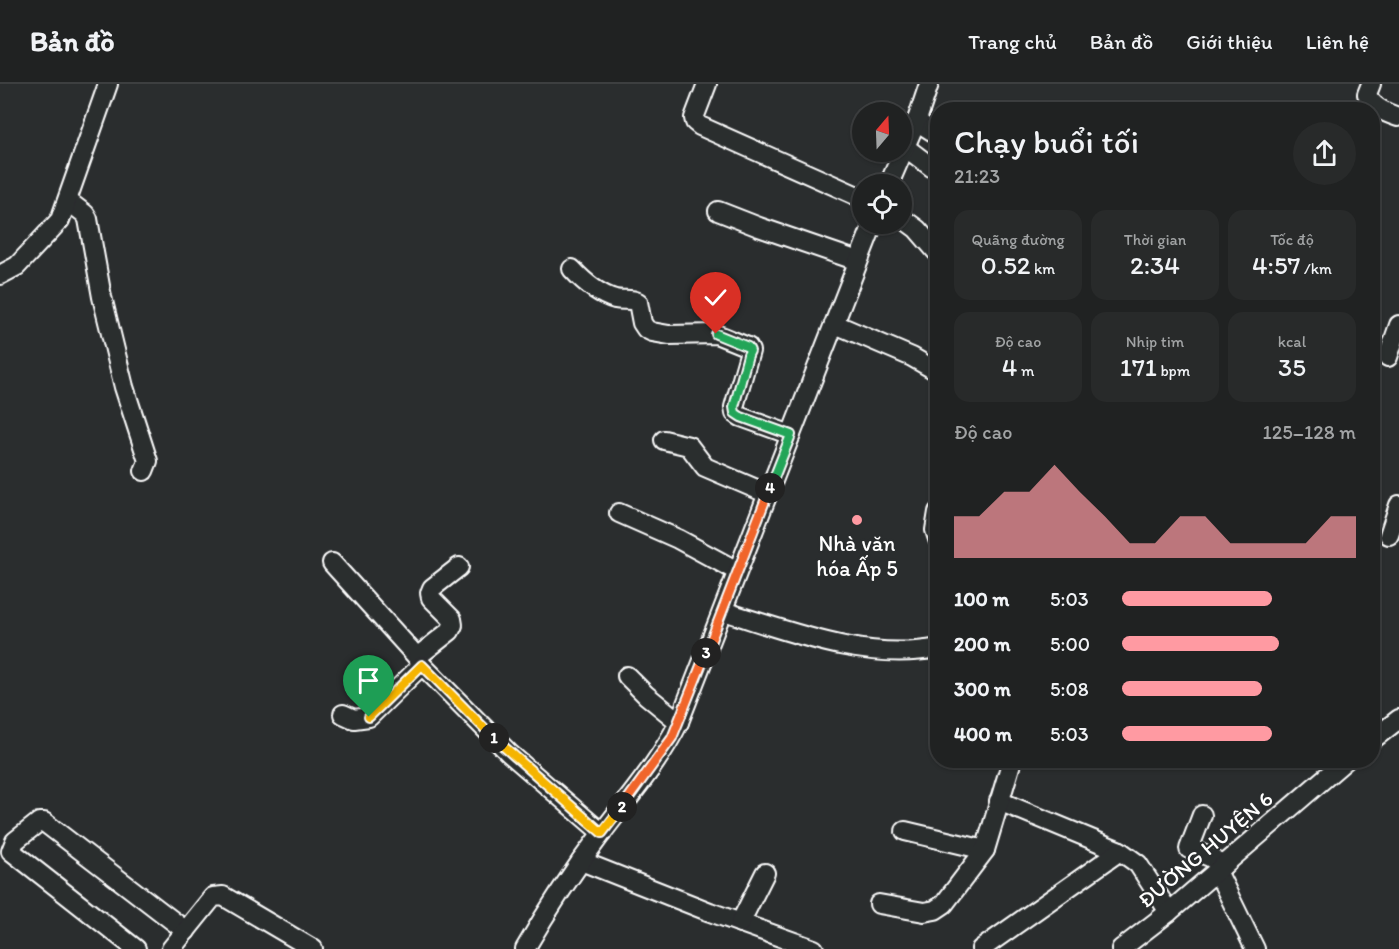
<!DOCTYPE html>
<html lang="vi">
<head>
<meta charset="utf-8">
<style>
	body { margin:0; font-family:Itim,sans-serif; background:#282a2a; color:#f1f3f6; height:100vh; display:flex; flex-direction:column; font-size:22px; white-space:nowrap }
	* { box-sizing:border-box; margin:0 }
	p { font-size:20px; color:#a2a4a5 }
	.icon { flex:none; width:33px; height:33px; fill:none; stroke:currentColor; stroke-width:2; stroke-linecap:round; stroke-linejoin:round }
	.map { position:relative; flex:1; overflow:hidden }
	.sheet { position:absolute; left:930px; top:18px; width:450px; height:666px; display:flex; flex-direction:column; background:#202222; border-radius:24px; box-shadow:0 2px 4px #0004,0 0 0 2px #3d3f40 }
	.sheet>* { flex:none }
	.needle { width:39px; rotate:19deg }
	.controls { position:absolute; left:852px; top:18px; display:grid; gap:12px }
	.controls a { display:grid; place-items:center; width:60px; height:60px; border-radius:50%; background:#202222; box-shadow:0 2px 4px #0004,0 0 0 2px #3d3f40; font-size:30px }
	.pin { position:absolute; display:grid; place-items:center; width:51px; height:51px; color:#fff; margin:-62px -26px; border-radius:50% 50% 50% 0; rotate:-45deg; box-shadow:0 0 6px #0007 }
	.pin .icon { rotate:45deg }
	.km { position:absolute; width:30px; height:30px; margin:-15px; border-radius:50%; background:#222; color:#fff; font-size:16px; line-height:30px; text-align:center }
	.round { display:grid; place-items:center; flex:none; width:63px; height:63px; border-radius:32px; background:#282a2a }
	.overview { display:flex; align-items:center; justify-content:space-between; height:102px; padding:0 24px }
	h1 { font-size:33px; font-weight:600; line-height:45px }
	.metrics { display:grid; grid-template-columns:repeat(3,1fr); gap:9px; height:102px; padding:6px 24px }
	.metrics div { display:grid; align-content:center; border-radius:15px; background:#282a2a; text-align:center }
	.metrics b { font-size:26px; font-weight:600 }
	.metrics small { font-size:16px; font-weight:400 }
	.metrics p { font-size:16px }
	.chart { height:168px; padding:12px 24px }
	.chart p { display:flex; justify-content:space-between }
	.chart svg { width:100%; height:108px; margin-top:6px; fill:#ff9aa2; opacity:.7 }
	ul { padding:0 24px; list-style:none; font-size:20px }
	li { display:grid; grid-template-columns:96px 72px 1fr; align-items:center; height:45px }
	li i { height:15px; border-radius:8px; background:#ff9aa2 }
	header { display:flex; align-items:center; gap:36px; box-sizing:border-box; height:84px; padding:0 30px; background:#202222; border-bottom:2px solid #3d3f40 }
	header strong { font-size:28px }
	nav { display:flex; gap:33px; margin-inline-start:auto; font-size:21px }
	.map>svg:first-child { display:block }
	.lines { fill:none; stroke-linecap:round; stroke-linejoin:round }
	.minor-casing { stroke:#fff; stroke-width:22 }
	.minor { stroke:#2a2d2e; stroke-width:18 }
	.split-1-casing { stroke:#fff; stroke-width:12 }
	.split-2-casing { stroke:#fff; stroke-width:12 }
	.split-3-casing { stroke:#fff; stroke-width:12 }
	.split-4-casing { stroke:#fff; stroke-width:12 }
	.split-5-casing { stroke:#fff; stroke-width:12 }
	.split-6-casing { stroke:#fff; stroke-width:12 }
	.split-1 { stroke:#f5b400; stroke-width:8 }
	.split-2 { stroke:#f5b400; stroke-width:8 }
	.split-3 { stroke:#f0652b; stroke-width:8 }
	.split-4 { stroke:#f0652b; stroke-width:8 }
	.split-5 { stroke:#22a559; stroke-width:8 }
	.split-6 { stroke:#22a559; stroke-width:8 }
	.poi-dot { fill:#ff9aa2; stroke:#2a2d2e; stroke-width:2 }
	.labels { text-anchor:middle; stroke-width:4.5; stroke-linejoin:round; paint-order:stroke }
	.poi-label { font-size:22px; fill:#fff; stroke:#2a2d2e }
	.street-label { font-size:22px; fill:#fff; stroke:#2a2d2e }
</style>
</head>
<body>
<header>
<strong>Bản đồ</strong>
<nav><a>Trang chủ</a><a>Bản đồ</a><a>Giới thiệu</a><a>Liên hệ</a></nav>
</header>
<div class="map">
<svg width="1399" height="865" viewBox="0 0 1399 865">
	<rect width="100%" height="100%" fill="#2a2d2e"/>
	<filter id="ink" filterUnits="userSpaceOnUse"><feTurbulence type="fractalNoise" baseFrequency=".0167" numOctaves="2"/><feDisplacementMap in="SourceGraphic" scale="12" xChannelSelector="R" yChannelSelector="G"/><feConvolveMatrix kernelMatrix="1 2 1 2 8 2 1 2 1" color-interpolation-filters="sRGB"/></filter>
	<g filter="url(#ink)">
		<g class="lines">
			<g class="minor-casing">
				<g id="minor">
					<path d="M707,0L694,34L695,38L700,42L862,114"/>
					<path d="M1371,0L1367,10C1371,23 1386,29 1398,33"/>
					<path d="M916,37L938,51"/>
					<path d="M905,63L938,88"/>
					<path d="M889,100L918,33L929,0"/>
					<path d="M68,117L85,130L88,135L102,213L124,303L148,377L144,387"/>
					<path d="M718,127L759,143L858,177"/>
					<path d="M902,134L917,145L936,167"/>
					<path d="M572,185C583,197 598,210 615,215C623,217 630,214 638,218L642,239L646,245L652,248L669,251L716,250L748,263L750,267L734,323L735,329L741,333L791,351"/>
					<path d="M0,191L17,182L60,136L108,0"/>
					<path d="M835,240L912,273L938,288"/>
					<path d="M1388,273L1399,241"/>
					<path d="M664,356L689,362L705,383L768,410"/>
					<path d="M938,428L935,446L938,455"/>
					<path d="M619,429L678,455L737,487"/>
					<path d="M1389,451L1399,421"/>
					<path d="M332,479L417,573L422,581L509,669L602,749"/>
					<path d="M723,527C792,548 865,578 938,564"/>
					<path d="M417,573L450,547L453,541L452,535L431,514L430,509L432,504L459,483"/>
					<path d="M627,592L646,611L679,638"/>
					<path d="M343,630L354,635L369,633L422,581"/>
					<path d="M1372,656L1399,635"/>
					<path d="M999,717L1120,767"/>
					<path d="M1202,731L1189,765L1210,773L1223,782"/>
					<path d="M905,747L985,766"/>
					<path d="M581,777L710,828L814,865"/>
					<path d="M1217,787L1255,865"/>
					<path d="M879,820L924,828L935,826L944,820L985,766L1012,676"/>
					<path d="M740,839L765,789"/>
					<path d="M136,865L11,767L15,757L39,738H44L186,847"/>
					<path d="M171,865L213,813L223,812L313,865"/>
					<path d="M525,865C548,825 573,787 601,750C628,714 659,679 679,638L873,140"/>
					<path d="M981,865L1120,767L1138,780L1169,828"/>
					<path d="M1121,865L1169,828L1346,676"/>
				</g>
			</g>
			<use href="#minor" class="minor"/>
		</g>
	</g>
	<g class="lines" filter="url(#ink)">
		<g class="split-1-casing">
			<path id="split-1" d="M369,633L422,581L494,654"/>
		</g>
		<g class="split-2-casing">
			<path id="split-2" d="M494,654L602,749L622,723"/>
		</g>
		<g class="split-3-casing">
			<path id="split-3" d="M622,723L672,654L706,569"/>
		</g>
		<g class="split-4-casing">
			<path id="split-4" d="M706,569L770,404"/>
		</g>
		<g class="split-5-casing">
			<path id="split-5" d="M748,271L734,323L735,329L741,333L791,351L770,404"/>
		</g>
		<g class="split-6-casing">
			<path id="split-6" d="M716,250L748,263L750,267L748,271"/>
		</g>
		<use href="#split-1" class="split-1"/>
		<use href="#split-2" class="split-2"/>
		<use href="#split-3" class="split-3"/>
		<use href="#split-4" class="split-4"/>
		<use href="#split-5" class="split-5"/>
		<use href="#split-6" class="split-6"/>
	</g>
	<circle class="poi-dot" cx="857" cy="436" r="6"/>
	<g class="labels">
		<g class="poi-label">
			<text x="857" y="467">Nhà văn<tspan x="857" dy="25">hóa Ấp 5</tspan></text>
		</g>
		<g class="street-label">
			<text transform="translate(1205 765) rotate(-40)" y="8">ĐƯỜNG HUYỆN 6</text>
		</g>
	</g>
</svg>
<div class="controls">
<a><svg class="needle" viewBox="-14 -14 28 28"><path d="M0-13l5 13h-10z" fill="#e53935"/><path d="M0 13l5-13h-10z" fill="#a2a4a5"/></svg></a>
<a><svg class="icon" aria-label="locate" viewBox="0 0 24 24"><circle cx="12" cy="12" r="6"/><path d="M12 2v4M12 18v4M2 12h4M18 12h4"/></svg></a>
</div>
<div class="pin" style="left:369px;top:633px;background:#1e9e55"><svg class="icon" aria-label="arrive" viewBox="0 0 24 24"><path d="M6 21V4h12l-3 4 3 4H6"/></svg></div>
<div class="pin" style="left:716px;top:250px;background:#d93025"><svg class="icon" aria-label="check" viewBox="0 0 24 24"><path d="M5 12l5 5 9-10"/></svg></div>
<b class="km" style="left:494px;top:654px">1</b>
<b class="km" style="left:622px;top:723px">2</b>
<b class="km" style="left:706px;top:569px">3</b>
<b class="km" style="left:770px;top:404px">4</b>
<section class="sheet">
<div class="overview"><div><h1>Chạy buổi tối</h1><p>21:23</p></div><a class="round"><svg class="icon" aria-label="share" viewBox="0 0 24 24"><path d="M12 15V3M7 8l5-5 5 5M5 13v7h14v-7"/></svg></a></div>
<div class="metrics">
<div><p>Quãng đường</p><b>0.52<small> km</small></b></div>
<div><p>Thời gian</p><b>2:34</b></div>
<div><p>Tốc độ</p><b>4:57<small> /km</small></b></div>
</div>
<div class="metrics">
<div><p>Độ cao</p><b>4<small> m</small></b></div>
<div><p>Nhịp tim</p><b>171<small> bpm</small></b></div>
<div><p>kcal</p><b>35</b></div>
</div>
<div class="chart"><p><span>Độ cao</span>125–128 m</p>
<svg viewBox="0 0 160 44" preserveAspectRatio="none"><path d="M0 44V27L10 27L20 17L30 17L40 6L50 17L60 27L70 38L80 38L90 27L100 27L110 38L120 38L130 38L140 38L150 27L160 27V44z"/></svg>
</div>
<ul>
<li><b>100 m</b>5:03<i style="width:64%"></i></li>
<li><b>200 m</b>5:00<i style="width:67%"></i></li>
<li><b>300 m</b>5:08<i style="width:60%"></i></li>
<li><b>400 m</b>5:03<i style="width:64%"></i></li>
</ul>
</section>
</div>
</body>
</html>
